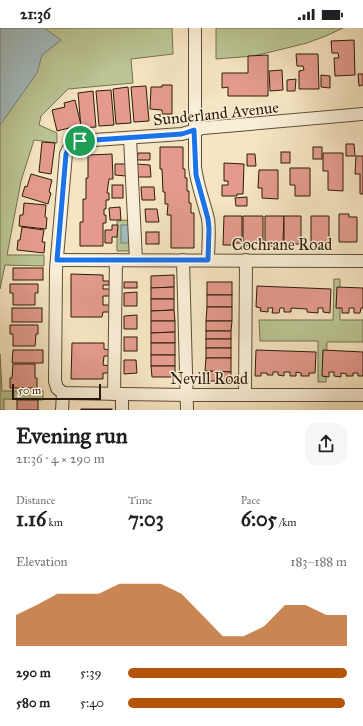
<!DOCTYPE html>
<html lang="en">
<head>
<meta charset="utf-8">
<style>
	body { margin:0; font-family:"IM FELL Great Primer",serif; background:#f6f6f6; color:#202124; height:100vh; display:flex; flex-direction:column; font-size:15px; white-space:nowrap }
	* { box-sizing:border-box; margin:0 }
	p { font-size:13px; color:#757577 }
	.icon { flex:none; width:22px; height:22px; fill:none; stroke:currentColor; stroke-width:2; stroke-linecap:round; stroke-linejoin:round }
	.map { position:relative; height:382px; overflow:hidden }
	.details { display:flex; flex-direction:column; background:#fff; flex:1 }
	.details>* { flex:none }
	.scale { position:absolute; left:12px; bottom:10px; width:89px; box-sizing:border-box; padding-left:4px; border:2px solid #2c1b09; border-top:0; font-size:11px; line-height:14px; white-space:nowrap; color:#2c1b09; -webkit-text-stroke:3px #f9eed7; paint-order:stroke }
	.pin { position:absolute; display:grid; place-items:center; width:34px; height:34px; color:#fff; margin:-17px; border:2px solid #fff; border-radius:50%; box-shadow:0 1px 4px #0007 }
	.round { display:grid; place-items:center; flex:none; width:42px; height:42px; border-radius:12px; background:#f6f6f6 }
	.overview { display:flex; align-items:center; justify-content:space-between; height:68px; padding:0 16px }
	h1 { font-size:22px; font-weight:700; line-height:30px }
	.figures { display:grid; grid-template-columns:repeat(3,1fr); gap:6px; height:68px; padding:4px 16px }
	.figures div { display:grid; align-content:center }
	.figures b { font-size:20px; font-weight:700 }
	.figures small { font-size:11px; font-weight:400 }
	.figures p { font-size:11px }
	.chart { height:112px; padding:8px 16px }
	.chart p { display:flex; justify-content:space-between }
	.chart svg { width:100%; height:72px; margin-top:4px; fill:#b45309; opacity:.7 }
	ul { padding:0 16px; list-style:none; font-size:13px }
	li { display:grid; grid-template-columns:64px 48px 1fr; align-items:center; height:30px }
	li i { height:10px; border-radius:5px; background:#b45309 }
	.status { display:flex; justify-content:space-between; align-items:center; height:28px; padding:0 20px; background:#fff; direction:ltr }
	.status svg { height:11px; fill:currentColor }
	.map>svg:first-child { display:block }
	.green { fill:#bbc594; stroke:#74704e }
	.water { fill:#a3bcbf; stroke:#737c76 }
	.building { fill:#e49b8d; stroke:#2c1b09 }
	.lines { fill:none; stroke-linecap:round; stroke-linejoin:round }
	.minor-casing { stroke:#5e4e37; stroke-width:14 }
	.minor { stroke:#f9eed7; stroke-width:12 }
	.route-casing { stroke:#fff; stroke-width:8 }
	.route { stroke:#1a73e8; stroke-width:5 }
	.labels { text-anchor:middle; stroke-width:3; stroke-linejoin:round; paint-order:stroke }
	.street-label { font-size:16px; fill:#2c1b09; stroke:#f9eed7 }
</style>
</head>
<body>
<div class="status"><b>21:36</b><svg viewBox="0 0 49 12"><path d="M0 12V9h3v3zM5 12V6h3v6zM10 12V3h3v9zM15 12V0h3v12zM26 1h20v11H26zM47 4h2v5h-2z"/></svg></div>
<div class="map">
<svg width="363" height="382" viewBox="0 0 363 382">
	<rect width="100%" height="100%" fill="#f6e5c2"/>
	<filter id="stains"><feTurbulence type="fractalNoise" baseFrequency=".005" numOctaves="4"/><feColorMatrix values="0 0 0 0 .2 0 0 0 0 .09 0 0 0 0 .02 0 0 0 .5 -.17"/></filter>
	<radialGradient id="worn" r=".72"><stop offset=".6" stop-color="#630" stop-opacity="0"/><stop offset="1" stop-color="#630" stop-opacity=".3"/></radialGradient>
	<g class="green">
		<path d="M0,0H172L173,26L131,31L133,55L68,61L41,88L39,97L57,105V115L34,112L21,153L7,227H44V238L5,237L0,261Z"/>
		<path d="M216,0H343L326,8L307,15L254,28L216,31Z"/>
		<path d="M126,192L130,194L129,210L132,223H117V193Z"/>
		<path d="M334,251H340V292H363V314H327L326,354H318V313H260L259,292H333Z"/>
		<path d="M0,326L2,363H43V372L4,371V382H0Z"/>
	</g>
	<g class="water">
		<path d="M0,0H44L61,12L42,27L37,45L0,97Z"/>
		<rect x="121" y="197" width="8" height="18"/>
	</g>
	<g class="building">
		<path d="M354,12L355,47L335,48L334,30H339L338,25H332L331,13Z"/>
		<path d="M296,26H318L319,61H299V43L304,42L303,38H297Z"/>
		<path d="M268,27V68H228V59L222,60V45H248V28Z"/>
		<path d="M282,42L283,62L270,63L269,43Z"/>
		<path d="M358,46H363V57L359,58Z"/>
		<path d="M321,47L330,48V60L321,59Z"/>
		<path d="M296,51L295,63H287V52Z"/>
		<path d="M162,57H172V86H162V82L150,81L151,59H162Z"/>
		<path d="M146,58L149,93L134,94L131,59Z"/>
		<path d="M128,59L131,95L116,96L113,61Z"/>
		<path d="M111,62L114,97L99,98L96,63Z"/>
		<path d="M93,63L96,99L81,100L78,65Z"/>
		<path d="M75,72L81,97L57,103L52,82L65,79L64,75Z"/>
		<path d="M207,84L210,88L206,91L202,87Z"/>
		<path d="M42,114L55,115L51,146L39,144Z"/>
		<path d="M346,116H354L355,128H346Z"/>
		<path d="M160,119H183V141H185V150H187V163H189V175H191V185H194V220H171V187H167L168,176H165V164H163L162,141H160Z"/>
		<rect x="313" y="119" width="9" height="12"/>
		<rect x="281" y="124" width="9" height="11"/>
		<path d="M138,125H150V132H137Z"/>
		<path d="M323,125H343V163L328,162V143H323Z"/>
		<path d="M112,126L113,151H109L107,165H109V172H106V181H104V187H106V195H103V218H80V194H83V171H86V150H88V127Z"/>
		<path d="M247,126H255L256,138H247Z"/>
		<path d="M356,128H363V166H360V146H355Z"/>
		<path d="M224,135L244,136L243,166H237V168H222V157H228V153H224Z"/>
		<path d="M115,136H126V148L115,147Z"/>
		<path d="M137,136L150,137L151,149H138Z"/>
		<path d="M290,140H310V168H295V157H290Z"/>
		<path d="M259,142H278V171L262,170V160H258Z"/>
		<path d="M31,146L52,152L49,164L51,165L48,176L22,168L25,158L27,159Z"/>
		<rect x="112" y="157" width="11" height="13"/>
		<path d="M141,159H154L155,172H142Z"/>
		<path d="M247,169V178H236L235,170Z"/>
		<path d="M24,175L46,177L45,189L47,190L46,201L19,198L20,187H23Z"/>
		<path d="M120,179L121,192H110L109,180Z"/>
		<path d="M145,181H157L159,194H146Z"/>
		<path d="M339,186H349V189H357V214H339Z"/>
		<path d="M224,188H242V215H233V217H223Z"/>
		<path d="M243,188H263V215H253V217L243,218Z"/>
		<path d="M265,188H284L283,215H274V218H265Z"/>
		<path d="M284,188H301V216H294V218H284Z"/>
		<path d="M311,188H329V216H324V215H311Z"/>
		<path d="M112,197H118L117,209H112V215H105V202H112Z"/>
		<path d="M22,199L44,202L42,214H45L44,225L17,222L18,212H20Z"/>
		<rect x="146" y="204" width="13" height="12"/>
		<rect x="13" y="240" width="30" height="12"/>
		<path d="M71,246L103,247V253H109V257H103V261H110V268H103V277H110V284H103L102,289H71Z"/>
		<path d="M174,247V259L151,260V248Z"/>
		<rect x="124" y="254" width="13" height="6"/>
		<rect x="207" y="254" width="25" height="13"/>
		<path d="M10,256H38V265H35V277H13V265H10Z"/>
		<path d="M257,258L331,261L330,285L323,284V280H318V285L307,284V281L291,280V284H284V280H280L279,285H272L273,280H268V284L260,283L261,280L256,279Z"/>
		<path d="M174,259V271H151V260Z"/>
		<path d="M337,259L363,260V280H361L360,285H354V280H349V285H342V280H336Z"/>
		<path d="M137,264V278H124V265Z"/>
		<rect x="207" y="267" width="25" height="12"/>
		<path d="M151,271H174V282L151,283Z"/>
		<path d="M207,279H232V293H206Z"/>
		<rect x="12" y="280" width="30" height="14"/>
		<path d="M174,282L175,293H151V283Z"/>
		<path d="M137,287V301H124V288Z"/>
		<path d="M151,293H175V304L151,305Z"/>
		<path d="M206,293H232L231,303H206Z"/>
		<path d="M10,297H38V306H36L35,318H13V306H10Z"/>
		<rect x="206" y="303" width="25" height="8"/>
		<path d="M175,304V315H151V305Z"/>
		<rect x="124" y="309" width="13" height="14"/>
		<rect x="206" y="311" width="25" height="9"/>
		<path d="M72,315H104V321L109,322V328H104L103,337L110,338V345H103V351H71Z"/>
		<rect x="151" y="315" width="24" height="12"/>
		<rect x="206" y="320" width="25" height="10"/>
		<path d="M13,322H43V335H12Z"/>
		<path d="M256,322L316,324L315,345H309V348H301V345L296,344V348H290V344H284V348L278,347V344H273V347H267V345H261V348H255Z"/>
		<path d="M323,322L363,324V348H358V345H353V348H346L347,346L341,345V349L334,348V344H329V349L322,348Z"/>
		<rect x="151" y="327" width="24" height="11"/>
		<path d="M206,330H231V344L205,343Z"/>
		<path d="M124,332H136L137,345L124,346Z"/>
		<path d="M13,336H35V350H37V360H10V350H12Z"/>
		<path d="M151,338H175V349H152Z"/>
		<path d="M205,343L231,344V353H205Z"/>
		<rect x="17" y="372" width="21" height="10"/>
		<rect x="81" y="381" width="31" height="1"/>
	</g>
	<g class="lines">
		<g class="minor-casing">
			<g id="minor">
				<path d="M195,0V139C197,157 204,174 208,191C210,204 208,219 208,232"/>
				<path d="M363,86L203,100L182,106L80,113C72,116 69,118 66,126L56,241L55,353L57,360L63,365L186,367H363"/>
				<path d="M130,110L136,232"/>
				<path d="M57,232L363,233"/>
				<path d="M183,232L187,382"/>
				<path d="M114,366L116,232"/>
				<path d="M245,366L246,232"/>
				<path d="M62,382L63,365"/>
				<path d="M122,382V366"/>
			</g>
		</g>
		<use href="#minor" class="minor"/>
	</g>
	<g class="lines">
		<g class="route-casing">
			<path id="route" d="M194,102L196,147L208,191L209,201L208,232H57L66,126L70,118L80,113L182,106Z"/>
		</g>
		<use href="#route" class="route"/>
	</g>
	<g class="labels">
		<g class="street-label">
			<text transform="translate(216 85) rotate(-6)" y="6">Sunderland Avenue</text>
			<text x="282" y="222">Cochrane Road</text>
			<text x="209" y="356">Nevill Road</text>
		</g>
	</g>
	<rect width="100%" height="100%" filter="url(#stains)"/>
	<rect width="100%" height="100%" fill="url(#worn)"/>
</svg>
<div class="scale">50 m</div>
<div class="pin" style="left:80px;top:113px;background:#1e9e55"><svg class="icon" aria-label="arrive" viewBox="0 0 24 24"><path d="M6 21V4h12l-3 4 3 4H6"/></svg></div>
</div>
<section class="details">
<div class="overview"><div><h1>Evening run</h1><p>21:36 · 4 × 290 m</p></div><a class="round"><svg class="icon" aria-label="share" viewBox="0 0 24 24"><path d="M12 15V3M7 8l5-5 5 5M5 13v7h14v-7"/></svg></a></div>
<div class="figures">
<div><p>Distance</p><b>1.16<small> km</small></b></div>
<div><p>Time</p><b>7:03</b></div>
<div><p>Pace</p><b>6:05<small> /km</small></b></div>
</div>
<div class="chart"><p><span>Elevation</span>183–188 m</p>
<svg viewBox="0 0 160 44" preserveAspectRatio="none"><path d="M0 44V25L10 19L20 12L30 12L40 12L50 6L60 6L70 6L80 12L90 25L100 38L110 38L120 32L130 19L140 19L150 25L160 25V44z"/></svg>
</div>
<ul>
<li><b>290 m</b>5:39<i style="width:100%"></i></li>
<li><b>580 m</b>5:40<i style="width:99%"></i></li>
</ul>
</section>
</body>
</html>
